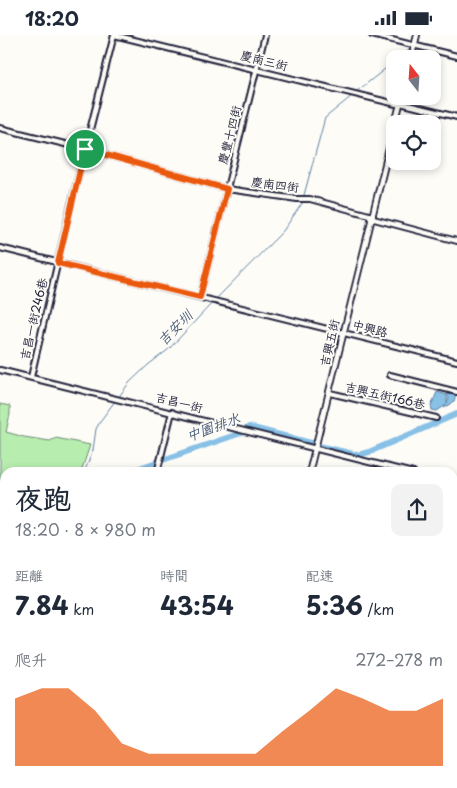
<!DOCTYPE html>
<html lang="zh-TW">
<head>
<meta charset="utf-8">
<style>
	body { margin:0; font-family:"Playpen Sans","LXGW WenKai TC",sans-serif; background:#f2f2f3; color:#1f2937; height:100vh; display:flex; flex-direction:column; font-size:19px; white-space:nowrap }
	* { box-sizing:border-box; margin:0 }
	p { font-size:16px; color:#747a83 }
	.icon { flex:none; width:28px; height:28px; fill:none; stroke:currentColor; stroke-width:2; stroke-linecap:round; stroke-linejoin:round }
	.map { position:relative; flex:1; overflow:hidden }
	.details { position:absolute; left:0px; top:432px; width:458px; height:321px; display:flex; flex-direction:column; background:#fff; border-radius:15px 15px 0 0; box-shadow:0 2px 8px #0003 }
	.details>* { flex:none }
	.needle { width:32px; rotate:343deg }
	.buttons { position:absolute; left:386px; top:15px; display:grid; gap:10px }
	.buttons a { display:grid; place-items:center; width:55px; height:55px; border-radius:10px; background:#fff; box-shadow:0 2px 8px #0003; font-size:25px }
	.pin { position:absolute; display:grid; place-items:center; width:42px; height:42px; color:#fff; margin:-21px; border:2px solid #fff; border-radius:50%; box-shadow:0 1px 5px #0007 }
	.round { display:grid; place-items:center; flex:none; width:52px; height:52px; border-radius:10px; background:#f2f2f3 }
	.head { display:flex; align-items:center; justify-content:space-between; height:85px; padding:0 15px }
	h1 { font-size:28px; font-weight:700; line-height:38px }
	.figures { display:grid; grid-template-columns:repeat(3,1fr); gap:8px; height:85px; padding:5px 15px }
	.figures div { display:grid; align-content:center }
	.figures b { font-size:25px; font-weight:700 }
	.figures small { font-size:14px; font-weight:400 }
	.figures p { font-size:14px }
	.chart { height:140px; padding:10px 15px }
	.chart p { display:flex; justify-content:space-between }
	.chart svg { width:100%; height:90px; margin-top:5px; fill:#ea580c; opacity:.7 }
	.status { display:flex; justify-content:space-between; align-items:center; height:35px; padding:0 25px; background:#fff; direction:ltr }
	.status svg { height:14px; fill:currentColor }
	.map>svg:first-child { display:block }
	.green { fill:#b7edaf; stroke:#6c8875 }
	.water { fill:#88c0e6; stroke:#5f81a2 }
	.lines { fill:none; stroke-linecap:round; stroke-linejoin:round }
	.stream { stroke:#5f81a2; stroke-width:1 }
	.river { stroke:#88c0e6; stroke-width:6 }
	.minor-casing { stroke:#22223b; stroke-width:8 }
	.tertiary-casing { stroke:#22223b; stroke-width:8 }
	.minor { stroke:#fdfcf7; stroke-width:4 }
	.tertiary { stroke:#fdfcf7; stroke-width:4.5 }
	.route-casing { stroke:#fff; stroke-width:10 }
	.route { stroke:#ea580c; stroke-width:6 }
	.labels { text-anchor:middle; stroke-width:4; stroke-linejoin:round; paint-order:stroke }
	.street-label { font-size:12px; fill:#22223b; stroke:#fdfcf7 }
	.water-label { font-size:14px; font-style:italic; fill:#465977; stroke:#fdfcf7 }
</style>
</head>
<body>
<div class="status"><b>18:20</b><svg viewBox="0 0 49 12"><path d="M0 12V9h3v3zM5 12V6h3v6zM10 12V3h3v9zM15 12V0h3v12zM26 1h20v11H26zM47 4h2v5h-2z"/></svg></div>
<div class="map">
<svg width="457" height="753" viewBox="0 0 457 753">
	<rect width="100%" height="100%" fill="#fdfcf7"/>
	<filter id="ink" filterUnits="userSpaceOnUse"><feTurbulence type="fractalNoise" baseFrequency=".02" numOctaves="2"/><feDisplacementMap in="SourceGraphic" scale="10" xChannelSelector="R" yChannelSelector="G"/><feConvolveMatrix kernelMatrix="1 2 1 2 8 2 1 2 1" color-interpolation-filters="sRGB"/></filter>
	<g filter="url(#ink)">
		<g class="green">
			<path d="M0,369L10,371V379L6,397L24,402L50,406L56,403L90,410L81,437L5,438V459L0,446Z"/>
			<path d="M0,482C6,496 9,515 0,528Z"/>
			<path d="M4,667L5,668V732H0V673Z"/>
		</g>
		<path class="water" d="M437,357L447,360V369L449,363L447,359L455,360V365L451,369L444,373L446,370L437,376L432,375L431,371Z"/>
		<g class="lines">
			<g class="stream">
				<path d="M398,24L411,13"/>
				<path d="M356,57L395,26"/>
				<path d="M304,160L325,83L353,60"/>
				<path d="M381,184L457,203"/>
				<path d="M216,264L283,196L303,167L309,166L327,171"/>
				<path d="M118,363L129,348L148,330L169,314L213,267"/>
				<path d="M84,438L93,415L96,394L101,385L115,366"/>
				<path d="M221,753L222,749"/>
			</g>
			<g class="river">
				<path d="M319,411L358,420L369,417L457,379"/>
				<path d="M125,438L241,398L249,392L311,408"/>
			</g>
			<g class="minor-casing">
				<g id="minor">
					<path d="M114,0L363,61L396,69L400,68L457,82"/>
					<path d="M372,0L457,21"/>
					<path d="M0,93L85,114L227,154L297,164H310L373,181"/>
					<path d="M370,183L457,206"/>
					<path d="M0,213L457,326"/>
					<path d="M200,262L265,0"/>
					<path d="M0,335L413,438"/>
					<path d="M390,340L457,357"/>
					<path d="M31,342L71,170L114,0"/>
					<path d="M330,358L436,383"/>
					<path d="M157,438L172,377"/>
					<path d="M452,469L457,450"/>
					<path d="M0,542L5,531"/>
					<path d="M452,571L457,572"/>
					<path d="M0,572L5,577"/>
					<path d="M0,622L5,617"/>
					<path d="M452,630L457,631"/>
					<path d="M0,669L5,663"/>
					<path d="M452,721L457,703"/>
					<path d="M13,753L16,749"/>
					<path d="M231,753L232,749"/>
				</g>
			</g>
			<g class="tertiary-casing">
				<g id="tertiary">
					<path d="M411,24L417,0"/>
					<path d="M395,89L402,61"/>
					<path d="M309,438L395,89"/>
					<path d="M0,639L5,642"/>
					<path d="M426,749L442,753"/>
					<path d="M218,753L219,749"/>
				</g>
			</g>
			<use href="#minor" class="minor"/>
			<use href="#tertiary" class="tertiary"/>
		</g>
	</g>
	<g class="lines" filter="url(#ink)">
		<g class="route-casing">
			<path id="route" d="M85,114L227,154L200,262L58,228Z"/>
		</g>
		<use href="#route" class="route"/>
	</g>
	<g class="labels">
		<g class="street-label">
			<text transform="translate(264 26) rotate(14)" y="4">慶南三街</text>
			<text transform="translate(230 100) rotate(-76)" y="4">慶豐十四街</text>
			<text transform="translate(275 150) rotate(7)" y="4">慶南四街</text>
			<text transform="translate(34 284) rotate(-77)" y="4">吉昌一街246巷</text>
			<text transform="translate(370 294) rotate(14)" y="4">中興路</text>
			<text transform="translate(330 308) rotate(-77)" y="4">吉興五街</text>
			<text transform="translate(385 361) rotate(13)" y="4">吉興五街166巷</text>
			<text transform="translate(179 368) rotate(14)" y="4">吉昌一街</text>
		</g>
		<g class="water-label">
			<text transform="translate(175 293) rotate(-45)" y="5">吉安圳</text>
			<text transform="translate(213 392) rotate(-20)" y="5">中園排水</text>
		</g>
	</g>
</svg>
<div class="buttons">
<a><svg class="needle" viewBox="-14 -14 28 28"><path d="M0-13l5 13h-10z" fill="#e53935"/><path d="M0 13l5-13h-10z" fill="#747a83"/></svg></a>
<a><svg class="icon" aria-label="locate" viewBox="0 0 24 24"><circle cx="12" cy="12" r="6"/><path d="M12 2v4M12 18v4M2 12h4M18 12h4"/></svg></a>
</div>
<div class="pin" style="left:85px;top:114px;background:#1e9e55"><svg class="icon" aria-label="arrive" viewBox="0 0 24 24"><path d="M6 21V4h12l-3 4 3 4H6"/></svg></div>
<section class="details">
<div class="head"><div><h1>夜跑</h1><p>18:20 · 8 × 980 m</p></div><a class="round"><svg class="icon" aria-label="share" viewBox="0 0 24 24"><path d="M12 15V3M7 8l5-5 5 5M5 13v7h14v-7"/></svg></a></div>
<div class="figures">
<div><p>距離</p><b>7.84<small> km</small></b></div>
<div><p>時間</p><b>43:54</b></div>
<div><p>配速</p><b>5:36<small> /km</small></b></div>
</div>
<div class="chart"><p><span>爬升</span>272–278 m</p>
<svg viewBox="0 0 160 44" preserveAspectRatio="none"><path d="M0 44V11L10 6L20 6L30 17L40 33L50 38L60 38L70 38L80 38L90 38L100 27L110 17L120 6L130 11L140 17L150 17L160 11V44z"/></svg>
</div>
</section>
</div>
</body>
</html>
